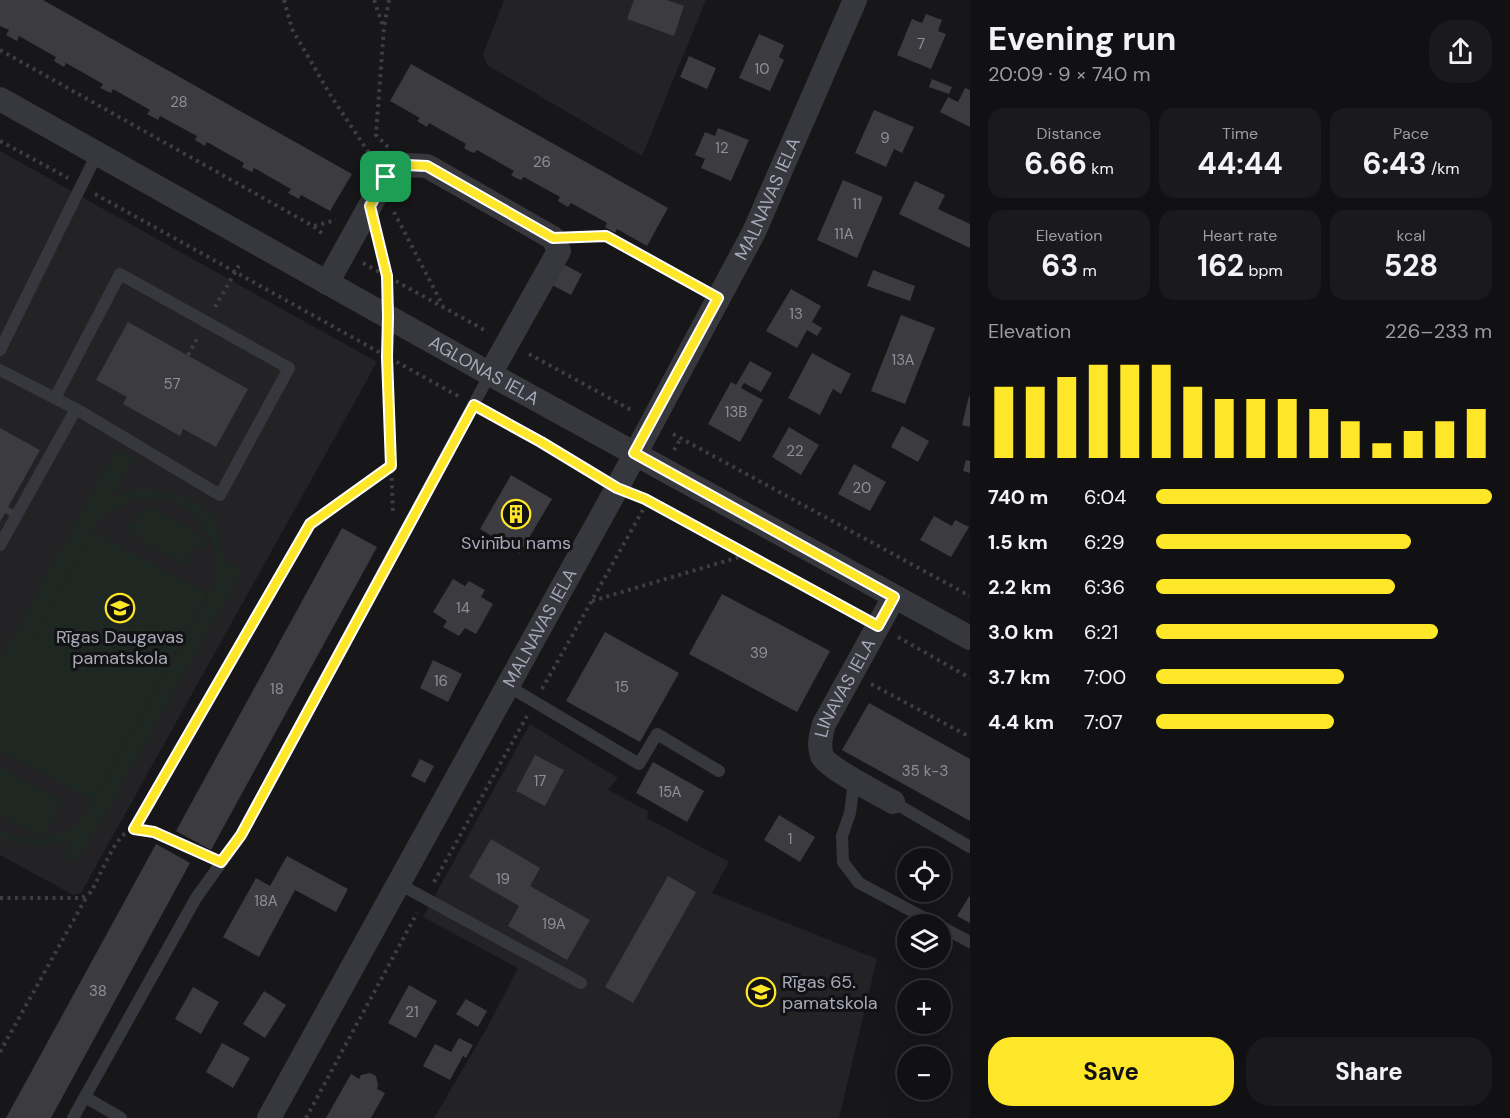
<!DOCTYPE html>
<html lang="en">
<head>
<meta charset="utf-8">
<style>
	body { margin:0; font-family:"DM Sans",sans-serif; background:#1a191b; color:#f1f3f6; height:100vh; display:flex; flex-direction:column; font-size:22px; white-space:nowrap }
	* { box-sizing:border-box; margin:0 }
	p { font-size:20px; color:#9c9d9f }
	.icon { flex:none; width:33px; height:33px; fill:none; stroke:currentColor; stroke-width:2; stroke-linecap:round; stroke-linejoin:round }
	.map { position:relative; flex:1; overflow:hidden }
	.sheet { display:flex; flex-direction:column; background:#111012; width:540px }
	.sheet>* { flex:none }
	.tools { position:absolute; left:897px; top:848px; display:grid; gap:12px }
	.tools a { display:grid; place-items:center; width:54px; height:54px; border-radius:50%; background:#111012; box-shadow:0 6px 24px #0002,0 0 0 2px #303032; font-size:30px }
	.pin { position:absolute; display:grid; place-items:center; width:51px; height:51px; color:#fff; margin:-26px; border-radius:12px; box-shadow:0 3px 9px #0006 }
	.round { display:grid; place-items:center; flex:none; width:63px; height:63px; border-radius:24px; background:#1a191b }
	.summary { display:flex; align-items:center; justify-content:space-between; height:102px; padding:0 18px }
	h1 { font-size:33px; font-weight:700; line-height:45px }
	.figures { display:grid; grid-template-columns:repeat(3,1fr); gap:9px; height:102px; padding:6px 18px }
	.figures div { display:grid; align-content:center; border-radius:15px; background:#1a191b; text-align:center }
	.figures b { font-size:30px; font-weight:700 }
	.figures small { font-size:16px; font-weight:400 }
	.figures p { font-size:16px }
	.chart { height:168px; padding:12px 18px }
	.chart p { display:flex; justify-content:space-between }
	.chart svg { width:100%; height:108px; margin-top:6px; stroke:#fee628; stroke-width:6 }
	.cta { display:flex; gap:12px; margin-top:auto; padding:12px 18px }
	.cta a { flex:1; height:69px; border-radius:24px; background:#fee628; color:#111; font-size:24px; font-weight:700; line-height:69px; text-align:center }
	.cta a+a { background:#1a191b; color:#f1f3f6 }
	ul { padding:0 18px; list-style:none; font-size:20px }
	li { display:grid; grid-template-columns:96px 72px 1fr; align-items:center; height:45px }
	li i { height:15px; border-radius:8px; background:#fee628 }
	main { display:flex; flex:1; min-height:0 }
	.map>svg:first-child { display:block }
	.built { fill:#232225 }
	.green { fill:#1e2721 }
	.building { fill:#3c3b40 }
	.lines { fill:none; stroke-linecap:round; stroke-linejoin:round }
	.path { stroke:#3d3d45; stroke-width:4; stroke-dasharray:3 4.5; stroke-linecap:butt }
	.lane { stroke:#37373e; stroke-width:12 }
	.street { stroke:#37373e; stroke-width:24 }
	.route-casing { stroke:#fff; stroke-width:12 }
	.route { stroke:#fee628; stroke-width:8 }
	.labels { text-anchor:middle; stroke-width:6; stroke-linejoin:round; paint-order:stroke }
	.number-label { font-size:15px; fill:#8c8e9b }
	.street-label { font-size:18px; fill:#a7a9b9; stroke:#121113 }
	.poi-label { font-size:18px; fill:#a7a9b9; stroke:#121113 }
</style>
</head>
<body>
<main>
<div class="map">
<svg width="970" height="1118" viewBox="0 0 970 1118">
	<rect width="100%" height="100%" fill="#171618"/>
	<g class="built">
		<path d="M504,0H706L642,156L487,65L483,54Z"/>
		<path d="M0,151L377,362L81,893L73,895L0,855Z"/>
		<path d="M530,724L618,778L608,790L648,811L647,818L729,862L712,893L877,959L839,1118H434L488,1026L518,968L423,917Z"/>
	</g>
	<g class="green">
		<path d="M117,448L133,460L112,497C121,495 130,490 139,489C165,488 201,496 214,520C220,533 222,548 225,561L242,571L83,853L79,852L72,864L62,858L73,838C48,849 24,847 0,838V829C12,837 28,840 42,837L0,813V766L63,801L43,837C63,835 74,828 87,813L210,594C212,588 215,582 216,576C217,568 215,560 214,553C206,511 165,487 126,503C113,508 103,513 96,525L1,696L94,531L208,594L93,801L0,750V660Z"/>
		<path d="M147,504L207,540L202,548L196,545L185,565L125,529L130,521L135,524Z"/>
	</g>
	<g class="building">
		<path d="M0,0H43L352,174L330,211L301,195L299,199L288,193L291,189L254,168L252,172L242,167L244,163L207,142L205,146L195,140L197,136L160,116L158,120L147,114L150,110L113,89L111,93L100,88L103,84L66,63L64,67L54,61L56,57L19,36L17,41L6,35L9,30L0,26Z"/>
		<path d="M634,0H667L684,6L674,36L627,19Z"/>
		<path d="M926,14L942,20L938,31L946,34L931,69L897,55L912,19L922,23Z"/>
		<path d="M759,34L784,45L779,57L784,60L770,91L739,78Z"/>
		<path d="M689,56L716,68L707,89L680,77Z"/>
		<path d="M411,64L668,208L647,246L617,229L615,233L605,227L607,223L571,203L568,207L558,201L560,197L524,177L521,180L516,178L511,175L514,171L477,150L474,153L469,151L464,148L466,144L429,123L427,127L417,121L420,118L390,101Z"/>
		<path d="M932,79L952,87L949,94L929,87Z"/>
		<path d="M965,88L970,90V127L940,112L948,97L958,102Z"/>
		<path d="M874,110L914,127L902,153L894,149L886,167L855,153Z"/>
		<path d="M718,128L749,140L731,181L701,168L705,159L695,155L705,132L715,136Z"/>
		<path d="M843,180L883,197L857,258L817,240Z"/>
		<path d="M915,181L945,195L938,209L970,224V248L899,214Z"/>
		<path d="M563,264L582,274L571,295L552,285Z"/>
		<path d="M873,270L915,286L910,301L867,286Z"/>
		<path d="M791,289L821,306L812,322L822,328L817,336L807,330L797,348L766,331Z"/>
		<path d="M901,315L935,328L905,404L871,391Z"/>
		<path d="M128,322L248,389L216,447L183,429L180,436L123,404L127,397L96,380Z"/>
		<path d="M812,353L851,374L841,394L833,389L820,415L788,398Z"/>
		<path d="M750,361L772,373L761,392L744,383L741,388L763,400L740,442L708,424L731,382L736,385Z"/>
		<path d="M969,396H970V427L962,425Z"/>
		<path d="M902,426L929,441L918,462L891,447Z"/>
		<path d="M789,427L819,445L801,475L772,457Z"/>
		<path d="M0,428L40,450L8,507L14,510L10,516L5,513L0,522Z"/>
		<path d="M966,460L970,461V473L963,471Z"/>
		<path d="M854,464L886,482L870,511L838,494Z"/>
		<path d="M511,475L552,499L520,553L480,529Z"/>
		<path d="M934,516L952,526L955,520L969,527L951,557L920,540Z"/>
		<path d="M342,528L377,547L211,850L176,831Z"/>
		<path d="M453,579L465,586L469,581L485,590L481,597L493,604L476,634L465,628L459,636L443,627L447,621L433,612Z"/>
		<path d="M722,594L830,651L797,712L689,654Z"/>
		<path d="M605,632L679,673L640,742L566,701Z"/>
		<path d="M433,660L462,674L448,702L420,688Z"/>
		<path d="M869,703L970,759V821L842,750Z"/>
		<path d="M535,755L564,770L545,806L516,791Z"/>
		<path d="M420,759L434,766L425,783L411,776Z"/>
		<path d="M653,762L704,791L687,822L636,793Z"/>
		<path d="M779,815L815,837L800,862L764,840Z"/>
		<path d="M491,839L540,868L530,886L590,920L567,960L508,926L519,906L469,877Z"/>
		<path d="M156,844L190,863L51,1118H6Z"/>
		<path d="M287,856L348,889L336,912L295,890L259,957L223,937L256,878L270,886Z"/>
		<path d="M668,876L696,892L633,1003L605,987Z"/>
		<path d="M970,895V923L957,916Z"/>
		<path d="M409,985L437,1001L416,1038L388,1023Z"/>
		<path d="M193,987L219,1002L201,1034L175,1019Z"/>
		<path d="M264,991L286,1005L265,1038L243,1024Z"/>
		<path d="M466,999L487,1011L478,1027L456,1014Z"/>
		<path d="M459,1038L473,1045L466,1058L463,1056L450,1080L423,1066L435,1044L451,1052Z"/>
		<path d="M222,1043L250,1058L233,1088L206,1072Z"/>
		<path d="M370,1073L376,1076L378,1085L377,1089L385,1093L371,1118H326L351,1074L359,1079L361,1075Z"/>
	</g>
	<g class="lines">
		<g class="path">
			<path d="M284,0L292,29L331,96L373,159"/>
			<path d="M374,0L383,26"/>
			<path d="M0,50L313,226L325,236"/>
			<path d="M0,141L68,178"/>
			<path d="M388,147L376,135L384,27L389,0"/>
			<path d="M95,194L458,396"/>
			<path d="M394,212L443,306"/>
			<path d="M314,226L336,220"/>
			<path d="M577,237L606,236L698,287"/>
			<path d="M378,242L387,276V290"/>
			<path d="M363,263L488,332"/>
			<path d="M215,307L241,262"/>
			<path d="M387,343L393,515"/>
			<path d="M529,354L633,411"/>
			<path d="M188,355L198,337"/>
			<path d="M488,413L599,477"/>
			<path d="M673,434L970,596"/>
			<path d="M674,450L681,438"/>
			<path d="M637,496L858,615"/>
			<path d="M592,601L746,555"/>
			<path d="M898,637L970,678"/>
			<path d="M871,684L970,737"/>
			<path d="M542,689L648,501"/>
			<path d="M134,829L310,524L391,466"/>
			<path d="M434,882L527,716"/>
			<path d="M0,898H82L91,892C100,876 113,841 127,832C145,821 188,847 206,855"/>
			<path d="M0,1052L87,896"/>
			<path d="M306,1118L417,913"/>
		</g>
		<g class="lane">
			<path d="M0,350L97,154"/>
			<path d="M0,370L76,409L220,495L289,368L120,274L55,398"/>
			<path d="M0,545L76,409"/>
			<path d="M508,686L639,764L657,734L719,771"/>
			<path d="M848,778L853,790L850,813L842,836L843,862L859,883L936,924"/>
			<path d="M893,802L970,847"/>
			<path d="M399,884L581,983"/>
			<path d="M940,926L970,942"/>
			<path d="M85,1097L121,1118"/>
			<path d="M73,1118L196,898L241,835L490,374"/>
		</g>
		<g class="street">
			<path id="s1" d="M0,99L490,374L970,638"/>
			<path d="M327,283L386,177L406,165L427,166L553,238L559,251L490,374"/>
			<path id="s2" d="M893,802C879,794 828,768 822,756C818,745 821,734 824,724L894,597"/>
			<path id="s3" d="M269,1118L617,488L754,232L855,0"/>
		</g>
	</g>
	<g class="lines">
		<g class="route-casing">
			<path id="route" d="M406,165L427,166L553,238L606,236L718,298L634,453L894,597L878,626L645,499L617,488L541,442L474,405L241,835L221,862L154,832L134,829L310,524L391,466L387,357L388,317L387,276L370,206L386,177Z"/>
		</g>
		<use href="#route" class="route"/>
	</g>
	<defs>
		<g id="building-ring" transform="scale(1.5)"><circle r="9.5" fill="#121113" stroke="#fee628" stroke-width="1.5"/><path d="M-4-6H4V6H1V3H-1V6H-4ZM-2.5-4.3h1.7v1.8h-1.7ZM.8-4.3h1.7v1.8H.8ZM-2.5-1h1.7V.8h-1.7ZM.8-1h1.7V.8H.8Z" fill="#fee628"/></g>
		<g id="school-ring" transform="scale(1.5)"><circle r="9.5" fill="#121113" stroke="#fee628" stroke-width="1.5"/><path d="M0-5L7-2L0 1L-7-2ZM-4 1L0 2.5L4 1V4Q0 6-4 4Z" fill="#fee628"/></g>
	</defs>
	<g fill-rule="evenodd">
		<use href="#building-ring" x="516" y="514"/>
		<use href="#school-ring" x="120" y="608"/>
		<use href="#school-ring" x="761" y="992"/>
	</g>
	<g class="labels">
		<g class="number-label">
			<text x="921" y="49">7</text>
			<text x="762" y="74">10</text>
			<text x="179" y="107">28</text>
			<text x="885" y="143">9</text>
			<text x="722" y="153">12</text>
			<text x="542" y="167">26</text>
			<text x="857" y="209">11</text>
			<text x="844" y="239">11A</text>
			<text x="796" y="319">13</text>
			<text x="903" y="365">13A</text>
			<text x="172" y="389">57</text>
			<text x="736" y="417">13B</text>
			<text x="795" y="456">22</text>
			<text x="862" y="493">20</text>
			<text x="463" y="613">14</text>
			<text x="759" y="658">39</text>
			<text x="441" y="686">16</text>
			<text x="622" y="692">15</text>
			<text x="277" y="694">18</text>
			<text x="925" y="776">35 k-3</text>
			<text x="540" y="786">17</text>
			<text x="670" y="797">15A</text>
			<text x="790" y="844">1</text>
			<text x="503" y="884">19</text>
			<text x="266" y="906">18A</text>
			<text x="554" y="929">19A</text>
			<text x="98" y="996">38</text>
			<text x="412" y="1017">21</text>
		</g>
		<g class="street-label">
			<text dy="6" stroke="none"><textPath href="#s3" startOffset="1046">MALNAVAS IELA</textPath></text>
			<text dy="6" stroke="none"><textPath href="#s1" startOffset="555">AGLONAS IELA</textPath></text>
			<text dy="6" stroke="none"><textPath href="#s3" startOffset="560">MALNAVAS IELA</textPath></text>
			<text dy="6" stroke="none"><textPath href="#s2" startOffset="159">LINAVAS IELA</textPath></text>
		</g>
		<g class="poi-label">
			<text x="516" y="549">Svinību nams</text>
			<text x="120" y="643">Rīgas Daugavas<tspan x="120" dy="21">pamatskola</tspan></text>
			<text x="782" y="988" text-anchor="start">Rīgas 65.<tspan x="782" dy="21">pamatskola</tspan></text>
		</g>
	</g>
</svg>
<div class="tools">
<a><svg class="icon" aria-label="locate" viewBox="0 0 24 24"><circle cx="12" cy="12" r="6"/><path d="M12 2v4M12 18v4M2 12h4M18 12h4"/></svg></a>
<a><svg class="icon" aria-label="layers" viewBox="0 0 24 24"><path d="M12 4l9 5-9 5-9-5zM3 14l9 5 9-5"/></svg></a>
<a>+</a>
<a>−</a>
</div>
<div class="pin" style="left:386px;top:177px;background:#1e9e55"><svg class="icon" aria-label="arrive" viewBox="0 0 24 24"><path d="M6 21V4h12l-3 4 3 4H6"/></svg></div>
</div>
<section class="sheet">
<div class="summary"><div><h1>Evening run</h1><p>20:09 · 9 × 740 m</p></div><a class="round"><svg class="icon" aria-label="share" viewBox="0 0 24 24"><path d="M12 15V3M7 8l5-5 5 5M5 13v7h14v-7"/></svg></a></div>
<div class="figures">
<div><p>Distance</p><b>6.66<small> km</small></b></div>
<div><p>Time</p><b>44:44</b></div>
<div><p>Pace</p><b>6:43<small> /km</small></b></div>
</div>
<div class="figures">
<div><p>Elevation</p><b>63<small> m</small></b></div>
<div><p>Heart rate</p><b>162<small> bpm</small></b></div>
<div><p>kcal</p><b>528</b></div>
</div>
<div class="chart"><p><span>Elevation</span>226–233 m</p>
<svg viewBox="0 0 160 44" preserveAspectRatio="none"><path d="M5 44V15M15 44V15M25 44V11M35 44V6M45 44V6M55 44V6M65 44V15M75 44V20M85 44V20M95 44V20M105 44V24M115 44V29M125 44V38M135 44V33M145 44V29M155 44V24"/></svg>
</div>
<ul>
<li><b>740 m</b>6:04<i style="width:100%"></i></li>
<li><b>1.5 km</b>6:29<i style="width:76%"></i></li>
<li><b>2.2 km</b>6:36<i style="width:71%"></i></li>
<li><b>3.0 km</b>6:21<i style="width:84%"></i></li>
<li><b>3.7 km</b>7:00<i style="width:56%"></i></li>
<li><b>4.4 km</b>7:07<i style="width:53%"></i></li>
</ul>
<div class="cta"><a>Save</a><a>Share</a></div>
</section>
</main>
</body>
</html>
